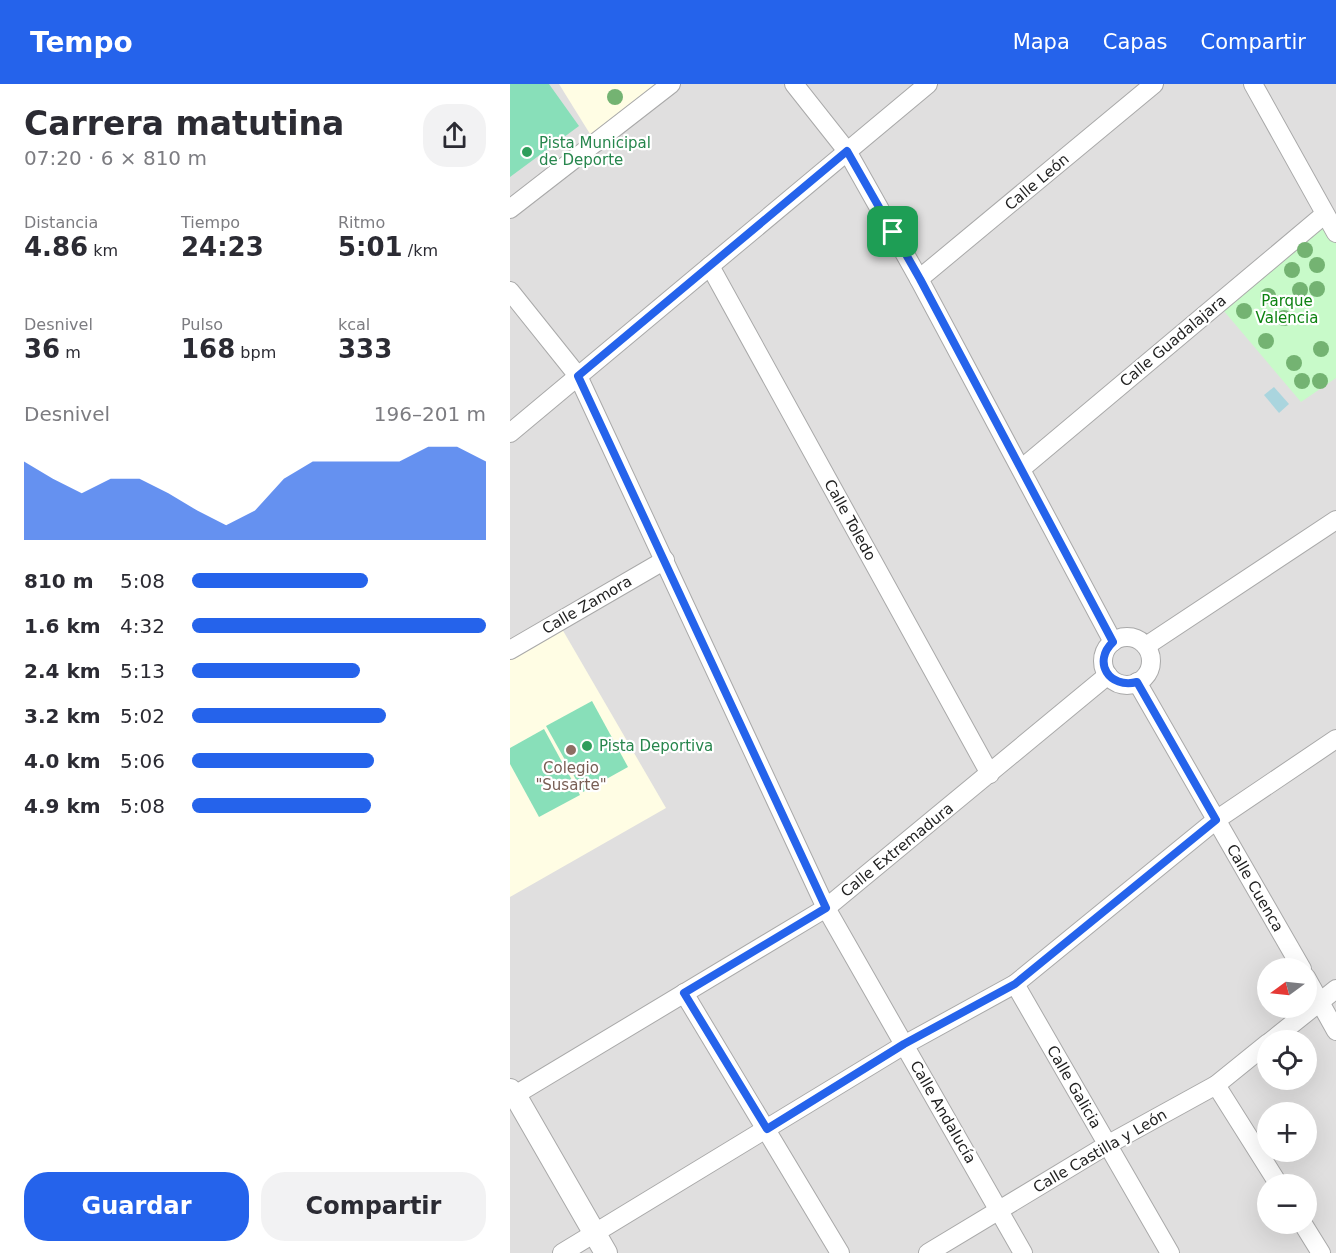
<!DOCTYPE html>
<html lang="es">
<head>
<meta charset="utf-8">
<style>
	body { margin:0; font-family:"DejaVu Sans",sans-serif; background:#f2f2f3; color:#2b2b33; height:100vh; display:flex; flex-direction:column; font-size:22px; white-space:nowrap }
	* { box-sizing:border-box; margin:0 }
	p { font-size:20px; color:#7c7c81 }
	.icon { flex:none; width:33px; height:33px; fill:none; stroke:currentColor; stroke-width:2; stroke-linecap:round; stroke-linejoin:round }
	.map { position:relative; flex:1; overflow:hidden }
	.panel { display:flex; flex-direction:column; background:#fff; width:510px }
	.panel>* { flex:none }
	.needle { width:39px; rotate:255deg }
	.fabs { position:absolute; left:747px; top:874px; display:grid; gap:12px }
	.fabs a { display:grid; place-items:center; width:60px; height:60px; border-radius:50%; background:#fff; box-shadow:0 6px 24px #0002; font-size:30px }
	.pin { position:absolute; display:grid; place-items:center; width:51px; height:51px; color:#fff; margin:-26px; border-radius:12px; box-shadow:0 3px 9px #0006 }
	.round { display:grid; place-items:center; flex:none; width:63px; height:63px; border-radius:24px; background:#f2f2f3 }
	.overview { display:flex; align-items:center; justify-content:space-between; height:102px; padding:0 24px }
	h1 { font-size:33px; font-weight:700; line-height:45px }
	.stats { display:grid; grid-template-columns:repeat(3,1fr); gap:9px; height:102px; padding:6px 24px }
	.stats div { display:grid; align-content:center }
	.stats b { font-size:26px; font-weight:700 }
	.stats small { font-size:16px; font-weight:400 }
	.stats p { font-size:16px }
	.chart { height:168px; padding:12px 24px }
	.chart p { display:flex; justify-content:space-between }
	.chart svg { width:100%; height:108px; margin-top:6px; fill:#2563eb; opacity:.7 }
	.button { display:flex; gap:12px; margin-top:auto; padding:12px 24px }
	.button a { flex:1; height:69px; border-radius:24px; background:#2563eb; color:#fff; font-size:24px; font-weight:700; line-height:69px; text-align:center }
	.button a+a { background:#f2f2f3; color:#2b2b33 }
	ul { padding:0 24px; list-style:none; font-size:20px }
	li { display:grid; grid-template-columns:96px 72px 1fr; align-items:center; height:45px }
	li i { height:15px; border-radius:8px; background:#2563eb }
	header { display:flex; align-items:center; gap:36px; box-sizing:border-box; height:84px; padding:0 30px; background:#2563eb; color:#fff }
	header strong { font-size:28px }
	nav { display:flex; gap:33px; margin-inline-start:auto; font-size:21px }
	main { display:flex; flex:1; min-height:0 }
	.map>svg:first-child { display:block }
	.residential { fill:#e0dfdf; fill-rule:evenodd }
	.education { fill:#fffde4 }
	.park { fill:#c8fac9 }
	.pitch { fill:#88dfb9 }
	.water { fill:#aad5de }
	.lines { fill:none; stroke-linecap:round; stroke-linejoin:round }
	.minor-casing { stroke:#a9a9a9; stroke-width:20 }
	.tertiary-casing { stroke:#a9a9a9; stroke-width:24 }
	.minor { stroke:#fff; stroke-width:18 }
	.tertiary { stroke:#fff; stroke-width:22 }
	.tree { fill:#74b372 }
	.route-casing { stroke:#fff; stroke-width:12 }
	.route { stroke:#2563eb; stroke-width:8 }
	.leisure-dot { fill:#2e9e5b; stroke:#fff; stroke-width:2 }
	.education-dot { fill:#8d6e63; stroke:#fff; stroke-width:2 }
	.labels { text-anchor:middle; stroke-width:4.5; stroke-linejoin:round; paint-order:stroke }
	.leisure-label { font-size:15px; fill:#27864d; stroke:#fff; text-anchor:start }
	.street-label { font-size:15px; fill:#222; stroke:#fff }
	.park-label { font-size:15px; fill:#0d8211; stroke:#fff }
	.education-label { font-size:15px; fill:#785e54; stroke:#fff }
</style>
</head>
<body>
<header>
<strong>Tempo</strong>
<nav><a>Mapa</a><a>Capas</a><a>Compartir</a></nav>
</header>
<main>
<section class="panel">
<div class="overview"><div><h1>Carrera matutina</h1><p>07:20 · 6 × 810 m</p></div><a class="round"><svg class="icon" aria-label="share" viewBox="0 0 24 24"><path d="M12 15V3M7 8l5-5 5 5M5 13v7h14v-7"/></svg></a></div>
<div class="stats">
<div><p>Distancia</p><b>4.86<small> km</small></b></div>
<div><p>Tiempo</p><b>24:23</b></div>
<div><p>Ritmo</p><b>5:01<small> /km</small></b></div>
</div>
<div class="stats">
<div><p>Desnivel</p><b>36<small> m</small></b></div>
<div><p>Pulso</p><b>168<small> bpm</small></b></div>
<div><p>kcal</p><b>333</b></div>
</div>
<div class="chart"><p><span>Desnivel</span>196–201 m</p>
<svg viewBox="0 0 160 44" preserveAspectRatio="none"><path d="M0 44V12L10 19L20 25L30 19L40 19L50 25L60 32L70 38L80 32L90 19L100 12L110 12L120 12L130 12L140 6L150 6L160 12V44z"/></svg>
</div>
<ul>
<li><b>810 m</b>5:08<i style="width:60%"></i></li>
<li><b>1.6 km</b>4:32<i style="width:100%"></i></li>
<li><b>2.4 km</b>5:13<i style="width:57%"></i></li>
<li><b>3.2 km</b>5:02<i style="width:66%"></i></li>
<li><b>4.0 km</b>5:06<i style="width:62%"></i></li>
<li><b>4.9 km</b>5:08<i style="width:61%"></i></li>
</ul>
<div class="button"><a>Guardar</a><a>Compartir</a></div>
</section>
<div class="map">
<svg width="826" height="1169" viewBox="0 0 826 1169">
	<rect width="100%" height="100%" fill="#f2eee9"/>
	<path class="residential" d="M0,0H826V1169H0ZM758,885H796V924H758ZM758,957H796V996H758ZM758,1029H796V1068H758ZM758,1101H796V1140H758Z"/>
	<g class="education">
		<path d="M49,0H160L85,58Z"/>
		<path d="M48,538L156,724L0,813V566Z"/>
	</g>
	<path class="park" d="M815,130L826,149V294L791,318L708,220Z"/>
	<g class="pitch">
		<path d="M0,0H39L69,42L0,93Z"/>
		<path d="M82,617L118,683L73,708L36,642Z"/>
		<path d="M34,645L70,711L29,733L0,680V664Z"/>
	</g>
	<path class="water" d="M764,303L779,320L769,329L754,311Z"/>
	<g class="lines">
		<g class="minor-casing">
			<g id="minor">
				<path d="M284,0L337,67L409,195L603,558"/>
				<path d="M743,0L826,149"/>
				<path d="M0,125L161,0"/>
				<path d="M200,182L480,690"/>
				<path d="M409,195L644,0"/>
				<path d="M0,207L68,292L316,824L513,1169"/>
				<path d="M0,349L418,0"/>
				<path d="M511,385L815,130"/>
				<circle cx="617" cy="577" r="24"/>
				<path d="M636,562L826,436"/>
				<path d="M0,566L155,476"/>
				<path d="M627,598L792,885"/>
				<path d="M796,893L826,947"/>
				<path d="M505,900L660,1169"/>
				<path d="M174,909L330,1169"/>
				<path d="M761,957L826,905"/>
				<path d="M706,1001L769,1101"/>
				<path d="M0,1014L316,824L598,591"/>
				<path d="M793,1140L811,1169"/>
				<path d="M52,1169L394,961L505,900L706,736L826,655"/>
				<path d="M418,1169L597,1061L706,1001L758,959"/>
			</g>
		</g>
		<g class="tertiary-casing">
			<path id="tertiary" d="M0,1006L5,1011L96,1169"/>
		</g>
		<use href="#minor" class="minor"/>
		<use href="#tertiary" class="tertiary"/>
	</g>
	<g class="tree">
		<circle cx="105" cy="13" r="8"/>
		<circle cx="795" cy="166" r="8"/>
		<circle cx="807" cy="181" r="8"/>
		<circle cx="782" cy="186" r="8"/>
		<circle cx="807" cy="205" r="8"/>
		<circle cx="790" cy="206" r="8"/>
		<circle cx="758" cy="212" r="8"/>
		<circle cx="734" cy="227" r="8"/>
		<circle cx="774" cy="234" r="8"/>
		<circle cx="756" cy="257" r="8"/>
		<circle cx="811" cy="265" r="8"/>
		<circle cx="784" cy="279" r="8"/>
		<circle cx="792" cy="297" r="8"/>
		<circle cx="810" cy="297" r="8"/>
	</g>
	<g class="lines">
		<g class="route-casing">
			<path id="route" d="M337,67L410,195L603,558C582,578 599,605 627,598L706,736L505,900L394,960L257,1045L174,909L316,824L68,292Z"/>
		</g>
		<use href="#route" class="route"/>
	</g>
	<g class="leisure-dot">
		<circle cx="17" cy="68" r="6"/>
		<circle cx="77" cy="662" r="6"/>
	</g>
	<circle class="education-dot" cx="61" cy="666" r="6"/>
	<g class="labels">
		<g class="leisure-label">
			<text x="29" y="64">Pista Municipal<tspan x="29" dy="17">de Deporte</tspan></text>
			<text x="89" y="667">Pista Deportiva</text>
		</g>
		<g class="street-label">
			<text transform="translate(527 98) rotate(-40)" y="5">Calle León</text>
			<text transform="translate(663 257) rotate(-40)" y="5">Calle Guadalajara</text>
			<text transform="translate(340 436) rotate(61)" y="5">Calle Toledo</text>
			<text transform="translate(77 521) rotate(-30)" y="5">Calle Zamora</text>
			<text transform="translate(387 766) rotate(-39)" y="5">Calle Extremadura</text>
			<text transform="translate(745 804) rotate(60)" y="5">Calle Cuenca</text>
			<text transform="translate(564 1003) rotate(60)" y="5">Calle Galicia</text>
			<text transform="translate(433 1028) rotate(60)" y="5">Calle Andalucía</text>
			<text transform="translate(590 1067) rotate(-30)" y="5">Calle Castilla y León</text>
		</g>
		<g class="park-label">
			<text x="777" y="222">Parque<tspan x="777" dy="17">Valencia</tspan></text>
		</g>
		<g class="education-label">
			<text x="61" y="689">Colegio<tspan x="61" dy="17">"Susarte"</tspan></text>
		</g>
	</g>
</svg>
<div class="fabs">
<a><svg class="needle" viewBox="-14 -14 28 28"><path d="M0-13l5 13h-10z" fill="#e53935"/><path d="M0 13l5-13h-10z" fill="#7c7c81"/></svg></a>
<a><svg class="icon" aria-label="locate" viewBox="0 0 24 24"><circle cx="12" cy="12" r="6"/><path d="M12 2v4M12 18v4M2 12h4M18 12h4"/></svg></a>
<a>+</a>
<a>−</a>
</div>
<div class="pin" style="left:383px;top:148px;background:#1e9e55"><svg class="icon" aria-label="arrive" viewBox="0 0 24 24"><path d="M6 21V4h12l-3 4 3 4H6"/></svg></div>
</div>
</main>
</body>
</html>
